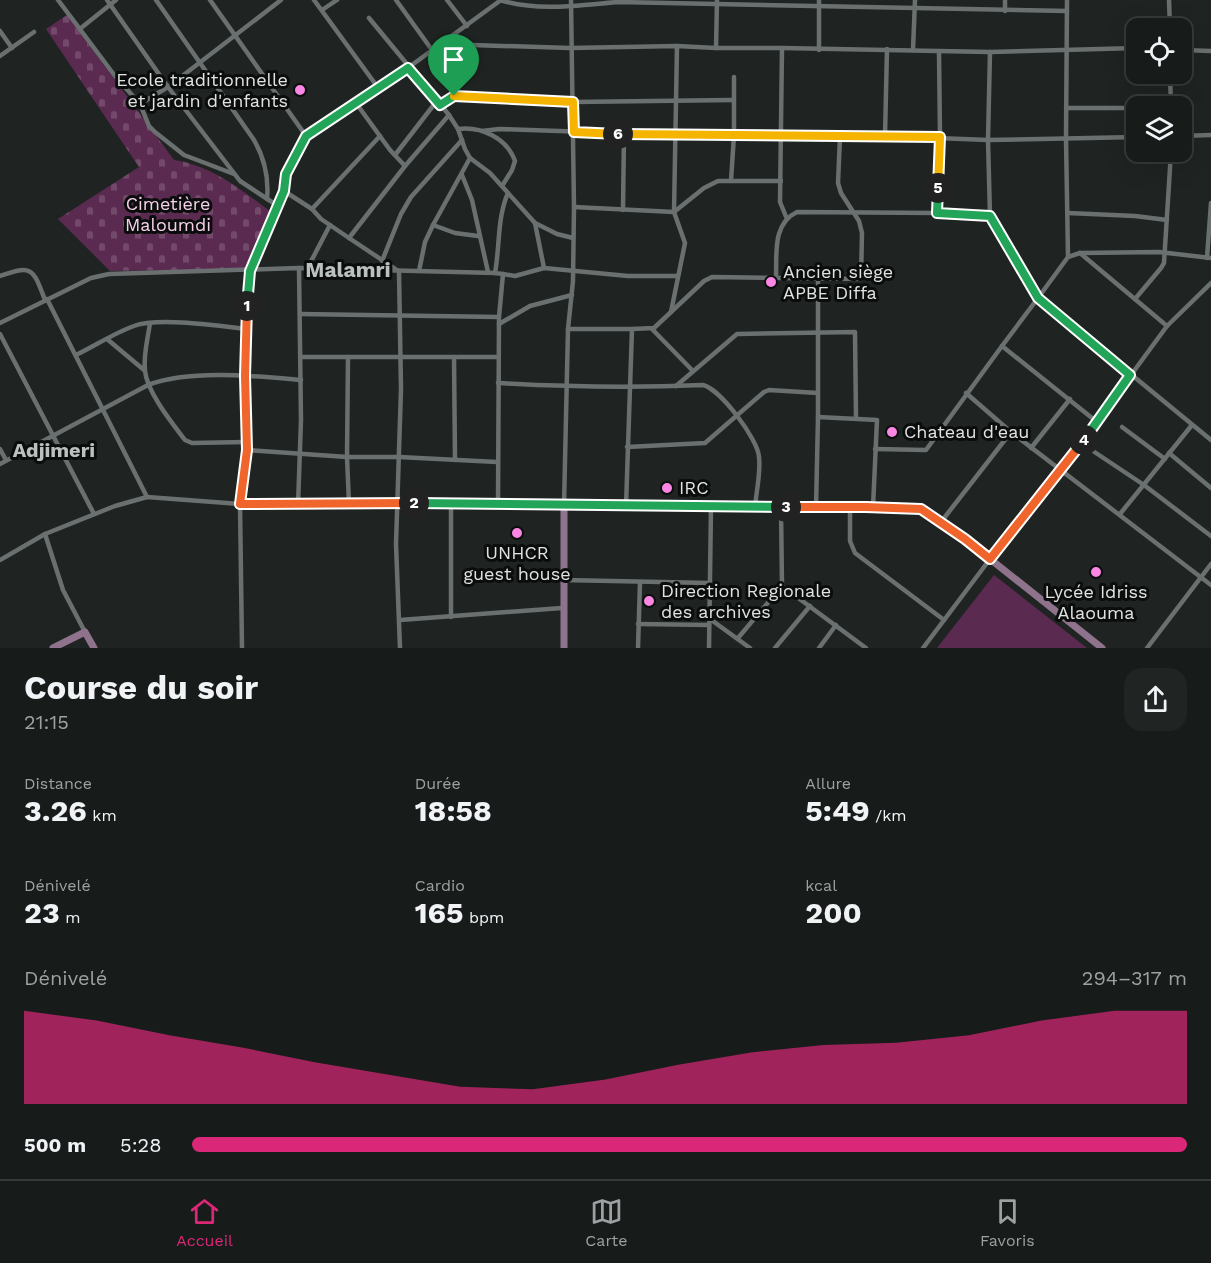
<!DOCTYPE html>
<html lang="fr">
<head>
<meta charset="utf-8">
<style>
	body { margin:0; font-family:"Work Sans",sans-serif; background:#202423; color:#f1f3f6; height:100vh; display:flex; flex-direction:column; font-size:22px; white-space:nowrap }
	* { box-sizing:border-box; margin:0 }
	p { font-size:20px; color:#9ea1a2 }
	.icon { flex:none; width:33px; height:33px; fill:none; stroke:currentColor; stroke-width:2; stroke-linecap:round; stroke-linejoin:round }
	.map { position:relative; height:648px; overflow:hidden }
	.details { display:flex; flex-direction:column; background:#171b1a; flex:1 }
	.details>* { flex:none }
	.tools { position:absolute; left:1126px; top:18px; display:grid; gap:12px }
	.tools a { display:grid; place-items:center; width:66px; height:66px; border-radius:12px; background:#171b1a; box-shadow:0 6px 24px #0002,0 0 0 2px #363939; font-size:30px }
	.pin { position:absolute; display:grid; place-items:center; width:51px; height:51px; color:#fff; margin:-62px -26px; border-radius:50% 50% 50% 0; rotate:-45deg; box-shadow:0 0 6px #0007 }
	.pin .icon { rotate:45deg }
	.km { position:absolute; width:30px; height:30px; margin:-15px; border-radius:50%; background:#222; color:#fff; font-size:16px; line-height:30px; text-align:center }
	.round { display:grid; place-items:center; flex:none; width:63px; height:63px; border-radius:18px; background:#202423 }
	.summary { display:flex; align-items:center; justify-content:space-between; height:102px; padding:0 24px }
	h1 { font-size:33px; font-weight:700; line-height:45px }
	.stats { display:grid; grid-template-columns:repeat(3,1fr); gap:9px; height:102px; padding:6px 24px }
	.stats div { display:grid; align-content:center }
	.stats b { font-size:30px; font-weight:700 }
	.stats small { font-size:16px; font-weight:400 }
	.stats p { font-size:16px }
	.chart { height:168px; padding:12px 24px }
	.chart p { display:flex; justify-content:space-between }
	.chart svg { width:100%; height:108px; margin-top:6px; fill:#db2777; opacity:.7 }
	ul { padding:0 24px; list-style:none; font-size:20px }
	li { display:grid; grid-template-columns:96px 72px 1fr; align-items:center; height:45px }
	li i { height:15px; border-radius:8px; background:#db2777 }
	.tabs { display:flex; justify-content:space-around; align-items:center; height:84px; border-top:2px solid #363939; background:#171b1a; font-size:16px; color:#9ea1a2 }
	.tabs a { display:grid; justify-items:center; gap:3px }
	.tabs .active { color:#db2777 }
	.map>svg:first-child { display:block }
	.cemetery { fill:url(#cemetery-stones) }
	.park { fill:#5b2a51 }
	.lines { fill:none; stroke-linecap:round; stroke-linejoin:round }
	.street { stroke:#6a706f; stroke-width:4.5 }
	.secondary { stroke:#8f738c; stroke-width:7 }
	.split-1-casing { stroke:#fff; stroke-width:12 }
	.split-2-casing { stroke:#fff; stroke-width:12 }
	.split-3-casing { stroke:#fff; stroke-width:12 }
	.split-4-casing { stroke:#fff; stroke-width:12 }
	.split-5-casing { stroke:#fff; stroke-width:12 }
	.split-6-casing { stroke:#fff; stroke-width:12 }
	.split-7-casing { stroke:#fff; stroke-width:12 }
	.split-1 { stroke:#22a559; stroke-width:8 }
	.split-2 { stroke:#f0652b; stroke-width:8 }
	.split-3 { stroke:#22a559; stroke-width:8 }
	.split-4 { stroke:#f0652b; stroke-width:8 }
	.split-5 { stroke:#22a559; stroke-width:8 }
	.split-6 { stroke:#f5b400; stroke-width:8 }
	.split-7 { stroke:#f5b400; stroke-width:8 }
	.poi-dot { fill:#fc86e4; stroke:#0b0d0d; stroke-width:2 }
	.labels { text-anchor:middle; stroke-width:6; stroke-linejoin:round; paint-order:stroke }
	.poi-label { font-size:18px; fill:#e0e3e2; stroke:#0b0d0d; text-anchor:start }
	.park-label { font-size:18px; fill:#f5d0eb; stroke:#0b0d0d }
	.neighbourhood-label { font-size:20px; font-weight:bold; fill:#bac1bf; stroke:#0b0d0d }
	.quarter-label { font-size:21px; font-weight:bold; fill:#bac1bf; stroke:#0b0d0d }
</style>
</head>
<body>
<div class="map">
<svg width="1211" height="648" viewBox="0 0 1211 648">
	<defs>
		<pattern id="cemetery-stones" width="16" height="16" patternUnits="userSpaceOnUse" patternTransform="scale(1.5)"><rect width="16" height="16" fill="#5b2a51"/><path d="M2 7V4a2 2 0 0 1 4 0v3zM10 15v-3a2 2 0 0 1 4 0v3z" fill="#72496a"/></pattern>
	</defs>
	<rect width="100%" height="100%" fill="#1f2423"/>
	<path class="cemetery" d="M67,15L174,160C214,166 244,192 276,216L249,269L110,271L58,219L139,167L46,29Z"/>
	<path class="park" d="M994,575L1087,648H937Z"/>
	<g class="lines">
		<g class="street">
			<path d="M58,0L115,76L140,104L149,126L155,132L184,155L234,174"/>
			<path d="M107,0L168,87L240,181L278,206"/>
			<path d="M156,0L254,140C265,159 269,177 267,199"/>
			<path d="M210,0L306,136"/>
			<path d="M314,0L379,89"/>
			<path d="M396,0L432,50"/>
			<path d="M447,0L467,26"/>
			<path d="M500,0C538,12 580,5 618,2L1067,11"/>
			<path d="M1067,0L1066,139L1068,257"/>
			<path d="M1169,0L1170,28"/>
			<path d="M322,10L337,0"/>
			<path d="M1005,11V0"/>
			<path d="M369,18L449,115L458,129L465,149L470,158L490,173L535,223L557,234L573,238"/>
			<path d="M81,28L116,0"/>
			<path d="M0,31L12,48"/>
			<path d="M441,44L570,48L677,46L716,48H782L990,52L1137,48"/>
			<path d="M716,48L717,0"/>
			<path d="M782,48L780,202L787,219"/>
			<path d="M819,50V0"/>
			<path d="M913,50L915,0"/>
			<path d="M1182,50L1211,51"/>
			<path d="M990,52L988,140L990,216L1038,298L1002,346"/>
			<path d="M0,56L34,32"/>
			<path d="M1170,74L1171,106"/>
			<path d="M356,103L390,150L405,166"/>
			<path d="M140,104L168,87L281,0"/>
			<path d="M440,105L457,96L573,102L733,100"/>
			<path d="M1066,108H1137"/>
			<path d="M458,129C481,126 507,138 515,161L512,170L502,186"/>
			<path d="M482,131L499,129L675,135L885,136L988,140L1137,137"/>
			<path d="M885,136L887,49"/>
			<path d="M1182,136L1211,135"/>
			<path d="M395,155L436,102"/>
			<path d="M462,175L472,200L488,272"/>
			<path d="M731,181L734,135V77"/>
			<path d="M284,191L312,209L321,219L349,238L397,270"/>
			<path d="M574,207L674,212L704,188L718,181H781"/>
			<path d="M312,209L380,136"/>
			<path d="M623,210L624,134"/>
			<path d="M937,213L940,137L939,51"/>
			<path d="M1068,213L1135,216L1167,220"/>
			<path d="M535,223L544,268"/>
			<path d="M433,225L455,233L478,236"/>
			<path d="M349,238L405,166L449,115"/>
			<path d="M1080,253L1167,326"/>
			<path d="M1207,258L1211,203"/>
			<path d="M1211,258L1159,252L1080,253L1068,257L1038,298L1211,440"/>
			<path d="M382,261L401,214L411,197L462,140"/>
			<path d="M307,269L330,225"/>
			<path d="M399,271L401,389L396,544L400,648"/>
			<path d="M419,271L425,242L433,225L470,158"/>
			<path d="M503,274L515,276L544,268L628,276H678"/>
			<path d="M0,276C33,264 33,269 45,300"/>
			<path d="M776,277C777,254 772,224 797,212L937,213L990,216"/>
			<path d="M818,279V417"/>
			<path d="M47,299L147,497"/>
			<path d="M1135,299L1161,268L1164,263L1171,152"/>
			<path d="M671,312L685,243L674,212L677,46"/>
			<path d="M300,314L499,317"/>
			<path d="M0,323L91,278L109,274L299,268L495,273"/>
			<path d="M150,323C148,338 143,355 145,371C147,392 172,423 185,440L192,443L246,442"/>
			<path d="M499,324L530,306L572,295"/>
			<path d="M568,329H632"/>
			<path d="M652,329L693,371"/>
			<path d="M0,334L94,514"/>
			<path d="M107,339L144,370"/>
			<path d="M76,355C95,346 114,333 134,326C158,317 220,326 247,329"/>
			<path d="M301,357H498"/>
			<path d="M348,357L347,457L349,504"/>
			<path d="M454,357L455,460"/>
			<path d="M498,383C567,387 634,388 703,385C720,389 758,439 759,457C761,473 756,492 755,508"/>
			<path d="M676,386L737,334L855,332L856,418"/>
			<path d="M966,393L1011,432L1211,585"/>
			<path d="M1122,427L1165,459"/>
			<path d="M1081,443L1144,485L1211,536"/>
			<path d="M627,447L705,443L764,392L769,390L818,393"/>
			<path d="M1031,448L1070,399"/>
			<path d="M0,449L6,460"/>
			<path d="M875,449L926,450L1002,346L1097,422"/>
			<path d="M247,450L347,457H399L497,462"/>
			<path d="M1169,453L1211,488"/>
			<path d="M0,464L148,385C190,369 255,376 301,380"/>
			<path d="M498,503L499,317L503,274L495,273C500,246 497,218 508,193"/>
			<path d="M298,505L301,420L299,268"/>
			<path d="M626,506L632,329L654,328L704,281L712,277L861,279L862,233L859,221L841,193L838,183L840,137"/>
			<path d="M816,508L818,417L877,420L873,507"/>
			<path d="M850,508V541L855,553L944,620"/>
			<path d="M1120,514L1192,425"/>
			<path d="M941,522L1011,432"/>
			<path d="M45,534L63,590L85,632"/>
			<path d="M0,560L45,534L115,506L147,497L240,504L397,503L564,505L568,329L573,281L574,207L571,0"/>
			<path d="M563,580L710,583"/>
			<path d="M782,586L866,648"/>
			<path d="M451,617V503"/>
			<path d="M710,619L750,648"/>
			<path d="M400,620L562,608"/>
			<path d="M638,624L709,625"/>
			<path d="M738,638L782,586L781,507"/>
			<path d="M242,648L240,504L247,450L245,376L248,279L284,191L286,174L306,136L379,89L501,0"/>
			<path d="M638,648L640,582"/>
			<path d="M709,648L711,507"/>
			<path d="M775,648L810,606"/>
			<path d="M819,648L836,625"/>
			<path d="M923,648L990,559L1062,469L1167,326L1211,283"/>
			<path d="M1147,648L1211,564"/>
		</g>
		<g class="secondary">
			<path d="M53,648L85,632L94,648"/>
			<path d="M564,648V505L755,508L873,507L922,509L965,539L1102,648"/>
		</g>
	</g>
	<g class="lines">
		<g class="split-1-casing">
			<path id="split-1" d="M247,306L250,271L284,191L286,174L306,136L408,68L440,105L454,96"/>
		</g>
		<g class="split-2-casing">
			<path id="split-2" d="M247,306L245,376L247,450L240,504L414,503"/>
		</g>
		<g class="split-3-casing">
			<path id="split-3" d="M414,503L786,507"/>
		</g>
		<g class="split-4-casing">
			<path id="split-4" d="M786,507H866L921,509L965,539L990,559L1084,440"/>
		</g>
		<g class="split-5-casing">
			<path id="split-5" d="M938,188L937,213L990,216L1038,298L1130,375L1084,440"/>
		</g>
		<g class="split-6-casing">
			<path id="split-6" d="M618,134L940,137L938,188"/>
		</g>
		<g class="split-7-casing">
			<path id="split-7" d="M454,96L573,102L574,132L618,134"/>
		</g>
		<use href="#split-1" class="split-1"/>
		<use href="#split-2" class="split-2"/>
		<use href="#split-3" class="split-3"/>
		<use href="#split-4" class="split-4"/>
		<use href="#split-5" class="split-5"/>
		<use href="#split-6" class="split-6"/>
		<use href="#split-7" class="split-7"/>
	</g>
	<g class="poi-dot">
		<circle cx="300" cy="90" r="6"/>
		<circle cx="771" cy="282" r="6"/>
		<circle cx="892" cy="432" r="6"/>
		<circle cx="667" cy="488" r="6"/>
		<circle cx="517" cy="533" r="6"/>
		<circle cx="1096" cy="572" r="6"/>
		<circle cx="649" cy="601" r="6"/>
	</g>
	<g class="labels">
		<g class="poi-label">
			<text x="288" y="86" text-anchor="end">Ecole traditionnelle<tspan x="288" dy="21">et jardin d'enfants</tspan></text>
			<text x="783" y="278">Ancien siège<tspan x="783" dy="21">APBE Diffa</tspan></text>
			<text x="904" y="438">Chateau d'eau</text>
			<text x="679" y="494">IRC</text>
			<text x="517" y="559" text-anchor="middle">UNHCR<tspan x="517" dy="21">guest house</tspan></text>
			<text x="661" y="597">Direction Regionale<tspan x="661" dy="21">des archives</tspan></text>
			<text x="1096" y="598" text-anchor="middle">Lycée Idriss<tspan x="1096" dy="21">Alaouma</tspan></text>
		</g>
		<g class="park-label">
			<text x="168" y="210">Cimetière<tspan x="168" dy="21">Maloumdi</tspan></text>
		</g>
		<g class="neighbourhood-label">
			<text x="54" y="457">Adjimeri</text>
		</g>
		<g class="quarter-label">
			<text x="348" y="277">Malamri</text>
		</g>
	</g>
</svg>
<div class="tools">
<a><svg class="icon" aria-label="locate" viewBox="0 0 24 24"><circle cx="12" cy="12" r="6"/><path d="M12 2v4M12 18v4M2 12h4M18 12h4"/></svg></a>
<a><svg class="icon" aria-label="layers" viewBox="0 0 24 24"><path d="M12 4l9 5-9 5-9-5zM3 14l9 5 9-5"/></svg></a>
</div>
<div class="pin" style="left:454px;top:96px;background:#1e9e55"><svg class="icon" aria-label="arrive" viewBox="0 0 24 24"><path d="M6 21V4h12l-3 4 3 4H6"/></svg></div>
<b class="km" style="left:247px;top:306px">1</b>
<b class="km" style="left:414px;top:503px">2</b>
<b class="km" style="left:786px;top:507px">3</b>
<b class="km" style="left:1084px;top:440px">4</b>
<b class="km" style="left:938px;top:188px">5</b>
<b class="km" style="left:618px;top:134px">6</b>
</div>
<section class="details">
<div class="summary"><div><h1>Course du soir</h1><p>21:15</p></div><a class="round"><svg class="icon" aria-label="share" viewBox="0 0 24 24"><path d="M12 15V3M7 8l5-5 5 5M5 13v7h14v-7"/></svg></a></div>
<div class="stats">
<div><p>Distance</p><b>3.26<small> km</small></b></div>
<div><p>Durée</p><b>18:58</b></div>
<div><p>Allure</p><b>5:49<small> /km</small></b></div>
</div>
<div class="stats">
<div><p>Dénivelé</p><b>23<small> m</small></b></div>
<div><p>Cardio</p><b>165<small> bpm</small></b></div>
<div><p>kcal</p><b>200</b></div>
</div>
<div class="chart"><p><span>Dénivelé</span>294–317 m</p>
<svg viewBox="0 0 160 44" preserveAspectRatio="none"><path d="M0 44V6L10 10L20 16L30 21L40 27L50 32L60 37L70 38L80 34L90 28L100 23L110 20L120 19L130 16L140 10L150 6L160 6V44z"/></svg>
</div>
<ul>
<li><b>500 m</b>5:28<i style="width:100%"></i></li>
</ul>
</section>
<nav class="tabs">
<a class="active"><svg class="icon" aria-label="home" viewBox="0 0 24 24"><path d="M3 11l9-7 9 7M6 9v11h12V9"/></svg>Accueil</a>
<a><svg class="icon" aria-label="map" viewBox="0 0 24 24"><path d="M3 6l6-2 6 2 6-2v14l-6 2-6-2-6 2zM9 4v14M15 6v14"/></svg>Carte</a>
<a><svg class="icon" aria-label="saved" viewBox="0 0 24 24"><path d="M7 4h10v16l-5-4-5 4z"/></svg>Favoris</a>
</nav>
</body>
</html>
